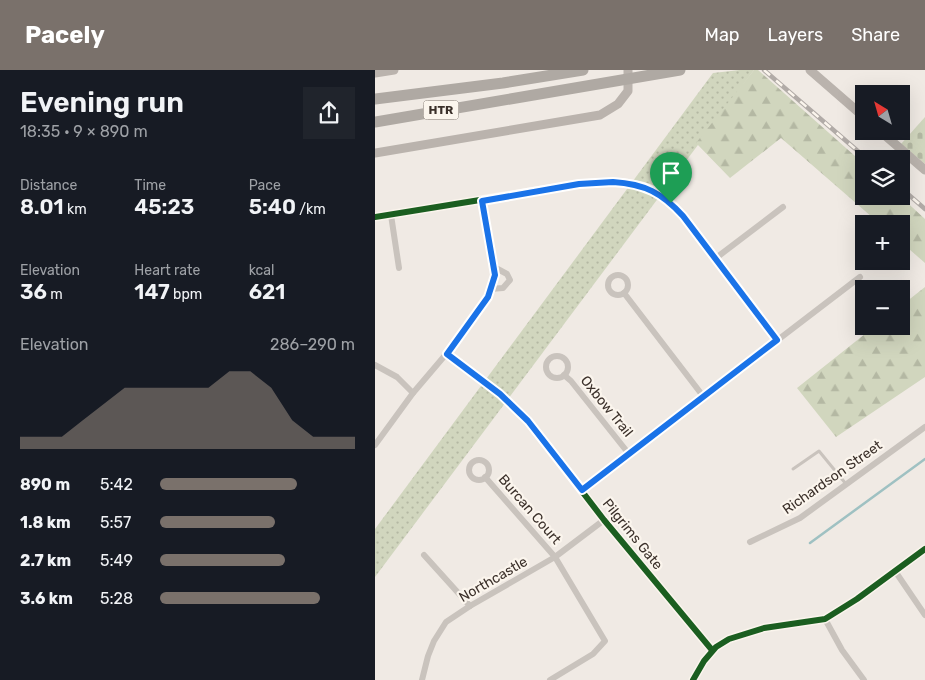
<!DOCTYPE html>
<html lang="en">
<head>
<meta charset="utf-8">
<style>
	body { margin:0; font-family:Rubik,sans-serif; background:#20242c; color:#f1f3f6; height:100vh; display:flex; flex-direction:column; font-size:19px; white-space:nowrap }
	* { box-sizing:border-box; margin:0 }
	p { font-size:16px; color:#9ea1a6 }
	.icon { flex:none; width:28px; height:28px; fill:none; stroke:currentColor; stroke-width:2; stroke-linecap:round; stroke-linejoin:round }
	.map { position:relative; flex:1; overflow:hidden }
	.side { display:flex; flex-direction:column; background:#171b24; width:375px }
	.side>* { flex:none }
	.needle { width:32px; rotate:323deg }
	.buttons { position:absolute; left:480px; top:15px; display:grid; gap:10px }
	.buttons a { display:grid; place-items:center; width:55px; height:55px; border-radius:0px; background:#171b24; box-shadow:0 5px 20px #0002; font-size:25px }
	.pin { position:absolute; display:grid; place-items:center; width:42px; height:42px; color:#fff; margin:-51px -21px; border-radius:50% 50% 50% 0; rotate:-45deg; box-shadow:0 0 5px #0007 }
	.pin .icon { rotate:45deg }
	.round { display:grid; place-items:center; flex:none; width:52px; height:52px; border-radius:0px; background:#20242c }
	.head { display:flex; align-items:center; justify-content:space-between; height:85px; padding:0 20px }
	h1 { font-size:28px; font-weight:600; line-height:38px }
	.figures { display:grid; grid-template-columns:repeat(3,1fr); gap:8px; height:85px; padding:5px 20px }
	.figures div { display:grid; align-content:center }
	.figures b { font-size:21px; font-weight:600 }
	.figures small { font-size:14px; font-weight:400 }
	.figures p { font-size:14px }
	.chart { height:140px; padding:10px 20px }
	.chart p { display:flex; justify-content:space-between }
	.chart svg { width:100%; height:90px; margin-top:5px; fill:#7a716b; opacity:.7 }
	ul { padding:0 20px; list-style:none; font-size:16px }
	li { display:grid; grid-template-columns:80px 60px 1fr; align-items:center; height:38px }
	li i { height:12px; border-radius:6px; background:#7a716b }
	header { display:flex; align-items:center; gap:30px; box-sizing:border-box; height:70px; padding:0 25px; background:#7a716b; color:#fff }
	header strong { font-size:24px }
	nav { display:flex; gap:28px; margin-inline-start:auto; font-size:18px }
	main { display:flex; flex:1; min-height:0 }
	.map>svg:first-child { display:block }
	.grass { fill:url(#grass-dots) }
	.forest { fill:url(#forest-firs) }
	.cemetery { fill:url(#cemetery-stones) }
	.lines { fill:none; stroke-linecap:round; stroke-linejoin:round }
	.stream { stroke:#9fc1c2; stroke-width:2.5 }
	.lane { stroke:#c9c3bd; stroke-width:3 }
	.street { stroke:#c9c3bd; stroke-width:6 }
	.secondary { stroke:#bab3ad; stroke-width:9 }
	.highway { stroke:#afa9a3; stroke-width:11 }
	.rail-casing { stroke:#b1aba7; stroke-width:4.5 }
	.rail { stroke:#fbf5ed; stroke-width:2.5; stroke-dasharray:8; stroke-linecap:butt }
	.cycleway-casing { stroke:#fbf5ed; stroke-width:9 }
	.cycleway { stroke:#1b5e20; stroke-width:6 }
	.route-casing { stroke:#fff; stroke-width:10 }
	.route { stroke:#1a73e8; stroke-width:6 }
	.labels { text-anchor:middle; stroke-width:4.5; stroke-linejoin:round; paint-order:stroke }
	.shield { fill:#fbf5ed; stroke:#756b64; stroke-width:1 }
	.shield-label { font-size:12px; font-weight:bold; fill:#3b302a }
	.street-label { font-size:14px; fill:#3b302a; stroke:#fbf5ed }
</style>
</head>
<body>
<header>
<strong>Pacely</strong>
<nav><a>Map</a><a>Layers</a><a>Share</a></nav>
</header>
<main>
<section class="side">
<div class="head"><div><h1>Evening run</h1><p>18:35 · 9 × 890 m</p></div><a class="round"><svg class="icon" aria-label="share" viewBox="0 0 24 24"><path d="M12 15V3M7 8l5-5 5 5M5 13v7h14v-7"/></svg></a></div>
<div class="figures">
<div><p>Distance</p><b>8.01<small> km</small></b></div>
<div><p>Time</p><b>45:23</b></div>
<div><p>Pace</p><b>5:40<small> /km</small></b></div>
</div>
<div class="figures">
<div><p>Elevation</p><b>36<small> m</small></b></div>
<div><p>Heart rate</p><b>147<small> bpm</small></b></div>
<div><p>kcal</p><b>621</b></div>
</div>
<div class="chart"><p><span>Elevation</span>286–290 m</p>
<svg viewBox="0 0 160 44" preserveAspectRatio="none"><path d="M0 44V38L10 38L20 38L30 30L40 22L50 14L60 14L70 14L80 14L90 14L100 6L110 6L120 14L130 30L140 38L150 38L160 38V44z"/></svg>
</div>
<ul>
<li><b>890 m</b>5:42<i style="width:70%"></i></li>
<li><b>1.8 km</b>5:57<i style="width:59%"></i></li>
<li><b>2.7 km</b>5:49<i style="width:64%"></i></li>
<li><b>3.6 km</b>5:28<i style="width:82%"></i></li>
</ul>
</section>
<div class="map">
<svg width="550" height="610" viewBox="0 0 550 610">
	<defs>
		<pattern id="grass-dots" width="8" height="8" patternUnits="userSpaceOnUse" patternTransform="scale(1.25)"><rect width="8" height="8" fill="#d1d6be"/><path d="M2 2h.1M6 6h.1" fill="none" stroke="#b4b8a3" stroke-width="1.8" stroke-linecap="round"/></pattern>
		<pattern id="forest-firs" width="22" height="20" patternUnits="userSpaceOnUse" patternTransform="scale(1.25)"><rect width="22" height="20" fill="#d1d6be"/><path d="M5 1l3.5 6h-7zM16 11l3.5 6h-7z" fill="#b4b8a3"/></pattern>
		<pattern id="cemetery-stones" width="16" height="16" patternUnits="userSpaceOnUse" patternTransform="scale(1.25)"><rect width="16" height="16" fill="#d1d6be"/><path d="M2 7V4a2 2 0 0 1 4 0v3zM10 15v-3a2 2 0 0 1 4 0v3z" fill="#b4b8a3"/></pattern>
	</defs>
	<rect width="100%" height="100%" fill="#f0eae4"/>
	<path class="grass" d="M365,0H379L0,507V459L338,3Z"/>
	<g class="forest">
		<path d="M379,0H383L489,94V126H525L550,149V193L526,172V154H505L406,68L355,108L321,73Z"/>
		<path d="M550,217V307L461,367L422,318L500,256H526V236Z"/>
	</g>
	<path class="cemetery" d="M550,47V94L526,74Z"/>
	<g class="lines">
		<path class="stream" d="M435,473L550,389"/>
		<path class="lane" d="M418,399L444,381L471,414"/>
		<g class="street">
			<path d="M16,145L24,198"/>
			<path d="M0,147L204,114C231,112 262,109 285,124C294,130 301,138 308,146L402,270"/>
			<path d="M341,188L408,137"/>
			<circle cx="243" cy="215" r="10"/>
			<path d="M115,219L128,218L135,210L132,204L119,197"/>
			<path d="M249,223L328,326"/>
			<path d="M72,283L125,324L153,351L229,450L337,580"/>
			<circle cx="182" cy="297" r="11"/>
			<path d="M0,295L22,307L38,323"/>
			<path d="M189,305L196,311L254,384"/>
			<path d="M0,375L38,323L72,283L113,227L120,205L107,131"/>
			<circle cx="104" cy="400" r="10"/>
			<path d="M110,407L180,487L230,571L218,584L175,610"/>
			<path d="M207,420L485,207"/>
			<path d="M375,472L425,448L550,357"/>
			<path d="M49,485L95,536"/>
			<path d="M520,501L550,545"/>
			<path d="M450,549L467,580L489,610"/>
			<path d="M47,610L53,586L59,571L71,552L95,536L180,487L229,450"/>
			<path d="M318,610L329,591L341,577L354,569L389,558L450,549L482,529L550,479"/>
		</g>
		<g class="secondary">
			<path d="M435,0L489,47"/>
			<path d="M0,3L19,0"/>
			<path d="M505,61L550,100"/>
			<path d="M0,83L225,45L243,34L253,21V0"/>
		</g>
		<g class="highway">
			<path d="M0,29L128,13L208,0"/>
			<path d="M0,52L305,0"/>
		</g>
		<g class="rail-casing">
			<g id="rail">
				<path d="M389,0L492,89"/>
				<path d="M526,118L550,139"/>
			</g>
		</g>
		<use href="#rail" class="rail"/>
		<g class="cycleway-casing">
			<g id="cycleway">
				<path d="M0,147L204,114C231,112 262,109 285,124C294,130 301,138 308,146L402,270"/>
				<path d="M72,283L125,324L153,351L229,450L337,580"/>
				<path d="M318,610L329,591L341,577L354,569L389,558L450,549L482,529L550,479"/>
			</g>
		</g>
		<use href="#cycleway" class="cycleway"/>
	</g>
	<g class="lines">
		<g class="route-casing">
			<path id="route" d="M238,112C270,114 287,123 308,146L402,270L207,420L153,351L125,324L72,284L113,227L120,205L107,131L204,114Z"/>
		</g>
		<use href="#route" class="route"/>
	</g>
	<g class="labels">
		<rect class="shield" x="48.5" y="30.5" width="35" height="19" rx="4"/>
		<g class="shield-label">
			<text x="66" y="44">HTR</text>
		</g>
		<g class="street-label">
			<text transform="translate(232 336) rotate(51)" y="5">Oxbow Trail</text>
			<text transform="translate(457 407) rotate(-35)" y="5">Richardson Street</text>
			<text transform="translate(155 439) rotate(49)" y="5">Burcan Court</text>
			<text transform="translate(258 464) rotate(51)" y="5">Pilgrims Gate</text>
			<text transform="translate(118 509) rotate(-30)" y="5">Northcastle</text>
		</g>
	</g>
</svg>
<div class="buttons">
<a><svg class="needle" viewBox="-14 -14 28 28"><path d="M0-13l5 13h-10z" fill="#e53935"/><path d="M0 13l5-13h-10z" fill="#9ea1a6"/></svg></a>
<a><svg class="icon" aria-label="layers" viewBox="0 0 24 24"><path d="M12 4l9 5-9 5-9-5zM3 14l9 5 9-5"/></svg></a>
<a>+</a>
<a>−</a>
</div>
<div class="pin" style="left:296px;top:133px;background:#1e9e55"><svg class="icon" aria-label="arrive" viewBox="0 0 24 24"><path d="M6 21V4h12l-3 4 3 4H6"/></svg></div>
</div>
</main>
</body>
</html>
